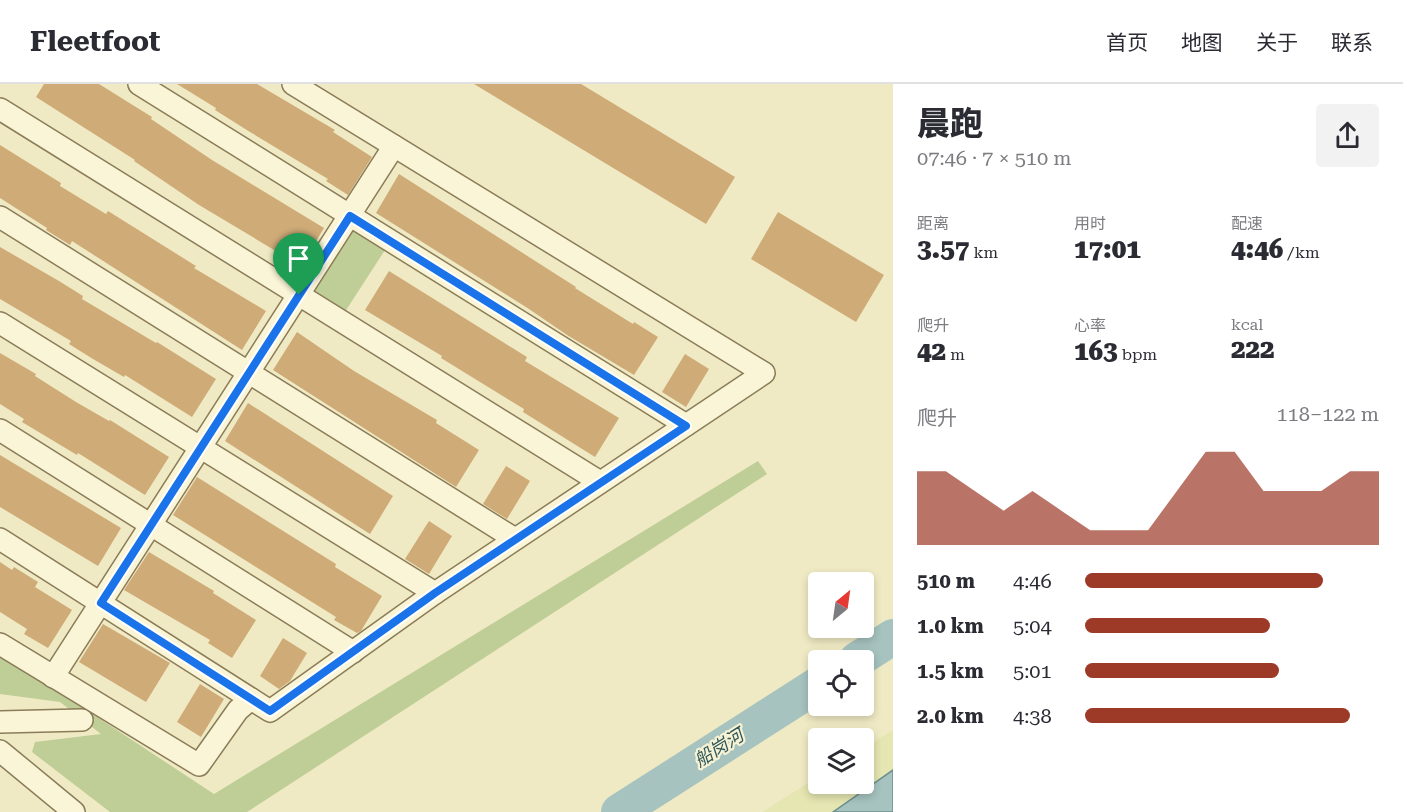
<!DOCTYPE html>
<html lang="zh">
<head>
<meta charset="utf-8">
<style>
	body { margin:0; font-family:"Roboto Serif","Noto Sans SC",serif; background:#f2f2f3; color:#2b2b33; height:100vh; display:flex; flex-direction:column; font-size:22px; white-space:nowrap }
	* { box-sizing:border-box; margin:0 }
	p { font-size:20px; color:#7c7c81 }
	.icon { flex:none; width:33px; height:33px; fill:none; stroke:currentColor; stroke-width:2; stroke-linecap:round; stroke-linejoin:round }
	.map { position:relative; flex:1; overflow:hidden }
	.drawer { display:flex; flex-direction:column; background:#fff; width:510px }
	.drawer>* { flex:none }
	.needle { width:39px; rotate:29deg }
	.buttons { position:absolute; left:808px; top:488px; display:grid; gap:12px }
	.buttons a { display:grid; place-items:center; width:66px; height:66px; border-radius:6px; background:#fff; box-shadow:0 3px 9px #0003; font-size:30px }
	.pin { position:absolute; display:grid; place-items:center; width:51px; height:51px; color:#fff; margin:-62px -26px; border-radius:50% 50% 50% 0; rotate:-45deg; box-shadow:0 0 6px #0007 }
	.pin .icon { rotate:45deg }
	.round { display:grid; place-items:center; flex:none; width:63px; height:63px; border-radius:6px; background:#f2f2f3 }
	.headline { display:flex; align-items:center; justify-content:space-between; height:102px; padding:0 24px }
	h1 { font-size:33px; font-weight:800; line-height:45px }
	.figures { display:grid; grid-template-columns:repeat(3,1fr); gap:9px; height:102px; padding:6px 24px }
	.figures div { display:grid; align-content:center }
	.figures b { font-size:26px; font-weight:800 }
	.figures small { font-size:16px; font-weight:400 }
	.figures p { font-size:16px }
	.chart { height:168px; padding:12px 24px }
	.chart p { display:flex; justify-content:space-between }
	.chart svg { width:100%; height:108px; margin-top:6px; fill:#9c3a27; opacity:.7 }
	ul { padding:0 24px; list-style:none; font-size:20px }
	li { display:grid; grid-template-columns:96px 72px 1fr; align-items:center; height:45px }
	li i { height:15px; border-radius:8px; background:#9c3a27 }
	header { display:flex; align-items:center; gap:36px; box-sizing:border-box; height:84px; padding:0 30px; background:#fff; border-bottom:2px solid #e1e1e2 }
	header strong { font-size:28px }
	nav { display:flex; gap:33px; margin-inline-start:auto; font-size:21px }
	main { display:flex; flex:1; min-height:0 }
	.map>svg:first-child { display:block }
	.farmland { fill:#e5e6b1 }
	.green { fill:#bfce97 }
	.water { fill:#a6c3bf; stroke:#6c918e; stroke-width:1.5 }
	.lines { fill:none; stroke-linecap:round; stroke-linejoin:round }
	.river { stroke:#a6c3bf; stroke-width:36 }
	.building { fill:#cfab78 }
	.minor-casing { stroke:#8b7c59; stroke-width:24 }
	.minor { stroke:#faf5d7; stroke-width:21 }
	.route-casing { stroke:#fff; stroke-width:12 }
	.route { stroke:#1a73e8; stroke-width:8 }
	.labels { text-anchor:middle; stroke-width:4.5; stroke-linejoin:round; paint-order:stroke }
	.water-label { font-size:18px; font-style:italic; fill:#2d565b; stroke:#f7f2d4 }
</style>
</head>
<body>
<header>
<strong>Fleetfoot</strong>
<nav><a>首页</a><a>地图</a><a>关于</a><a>联系</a></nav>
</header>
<main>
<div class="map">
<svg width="893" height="728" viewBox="0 0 893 728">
	<rect width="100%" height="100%" fill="#f0eac4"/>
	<path class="farmland" d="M893,646V728H762L819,692V699H864V664Z"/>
	<g class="green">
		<path d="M344,140L385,166L341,234L301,208Z"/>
		<path d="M758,377L767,390L247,728H110L32,668L35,658L101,650L60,618L0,610V569L214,710Z"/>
	</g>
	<path class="water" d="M893,686V728H833Z"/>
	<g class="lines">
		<g class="river">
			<path d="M857,576L893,553"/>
			<path d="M619,728L819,600"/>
		</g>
	</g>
	<g class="building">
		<path d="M44,0H99L152,33L151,35L212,76L324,144L301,182L199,121L134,77L135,76L36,13Z"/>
		<path d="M177,0H257L335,46L333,48L372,73L348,111L326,97L328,95L250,48L215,26L216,24Z"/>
		<path d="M474,0H581L735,93L706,140Z"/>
		<path d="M0,61L61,99L60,102L106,130L108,127L196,182L194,184L266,227L242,266L72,157L70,161L46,146L47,144L0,114Z"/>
		<path d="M399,90L576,203L575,204L633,240L634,238L658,253L634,291L567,251L529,225L376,129Z"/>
		<path d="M778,128L884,191L856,238L751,175Z"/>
		<path d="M0,163L59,197L83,212L82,215L156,259L157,258L216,295L192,333L125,291L124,293L93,275L69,260L71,257L0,215Z"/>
		<path d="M389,187L527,273L525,277L619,334L595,373L523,328L524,325L441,274L442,272L365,226Z"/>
		<path d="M297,248L354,287L437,336L436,339L479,366L456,403L273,286Z"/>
		<path d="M0,269L36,290L35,292L76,318L109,337L110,336L169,373L145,411L78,369L77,371L22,338L24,335L0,320Z"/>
		<path d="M685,270L709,285L686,323L662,308Z"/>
		<path d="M248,319L393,412L370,450L225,357Z"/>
		<path d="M0,371L121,444L98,482L0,423Z"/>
		<path d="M506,382L530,397L507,435L483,420Z"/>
		<path d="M197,393L336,480L335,483L382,512L361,547L357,549L334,536L336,533L173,431Z"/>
		<path d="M429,437L452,452L429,490L405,475Z"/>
		<path d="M149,468L214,507L213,509L256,536L232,574L208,559L210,556L124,506Z"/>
		<path d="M0,478L12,486L14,483L38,498L35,503L72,526L48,564L24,550L27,545L0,528Z"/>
		<path d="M103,540L170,579L146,618L79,578Z"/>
		<path d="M283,554L307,569L290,597L279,605L260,592Z"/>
		<path d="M200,600L224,615L201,653L177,638Z"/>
	</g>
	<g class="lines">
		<g class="minor-casing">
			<g id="minor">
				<path d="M139,0L686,341"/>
				<path d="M0,25L600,398"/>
				<path d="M0,133L515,455"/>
				<path d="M0,239L435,509"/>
				<path d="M0,346L353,568"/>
				<path d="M0,455L270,627L435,509L764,289L293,0"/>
				<path d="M0,560L199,681L238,626L251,615"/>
				<path d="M53,593L394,62"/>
				<path d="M0,638L82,636"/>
				<path d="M0,667L74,728"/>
			</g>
		</g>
		<use href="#minor" class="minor"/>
	</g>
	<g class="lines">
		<g class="route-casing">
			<path id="route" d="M350,132L686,342L435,509L270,627L101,519Z"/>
		</g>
		<use href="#route" class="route"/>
	</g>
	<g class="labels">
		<g class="water-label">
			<text transform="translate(719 664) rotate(-32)" y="6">船岗河</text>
		</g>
	</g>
</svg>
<div class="buttons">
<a><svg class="needle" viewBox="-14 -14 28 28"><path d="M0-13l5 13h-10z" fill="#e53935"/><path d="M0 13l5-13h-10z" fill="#7c7c81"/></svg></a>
<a><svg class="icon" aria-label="locate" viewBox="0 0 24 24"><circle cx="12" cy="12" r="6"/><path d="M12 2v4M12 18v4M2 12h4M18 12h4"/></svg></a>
<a><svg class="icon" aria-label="layers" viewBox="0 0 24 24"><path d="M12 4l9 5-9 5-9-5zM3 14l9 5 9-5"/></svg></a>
</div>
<div class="pin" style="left:299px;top:211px;background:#1e9e55"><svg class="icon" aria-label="arrive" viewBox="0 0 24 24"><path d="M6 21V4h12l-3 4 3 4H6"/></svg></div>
</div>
<section class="drawer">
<div class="headline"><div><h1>晨跑</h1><p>07:46 · 7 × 510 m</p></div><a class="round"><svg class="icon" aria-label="share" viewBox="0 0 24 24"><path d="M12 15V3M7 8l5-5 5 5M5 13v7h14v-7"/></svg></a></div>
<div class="figures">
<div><p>距离</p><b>3.57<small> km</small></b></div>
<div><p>用时</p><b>17:01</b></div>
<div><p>配速</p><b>4:46<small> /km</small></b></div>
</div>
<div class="figures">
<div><p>爬升</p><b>42<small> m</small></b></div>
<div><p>心率</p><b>163<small> bpm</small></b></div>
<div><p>kcal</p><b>222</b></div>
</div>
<div class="chart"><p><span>爬升</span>118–122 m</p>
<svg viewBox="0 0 160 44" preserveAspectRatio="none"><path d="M0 44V14L10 14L20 22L30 30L40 22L50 30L60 38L70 38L80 38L90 22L100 6L110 6L120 22L130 22L140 22L150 14L160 14V44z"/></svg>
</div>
<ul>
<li><b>510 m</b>4:46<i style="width:81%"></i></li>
<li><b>1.0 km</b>5:04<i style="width:63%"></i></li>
<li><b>1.5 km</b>5:01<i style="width:66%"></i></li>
<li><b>2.0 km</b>4:38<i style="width:90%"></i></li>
</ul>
</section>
</main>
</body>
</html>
